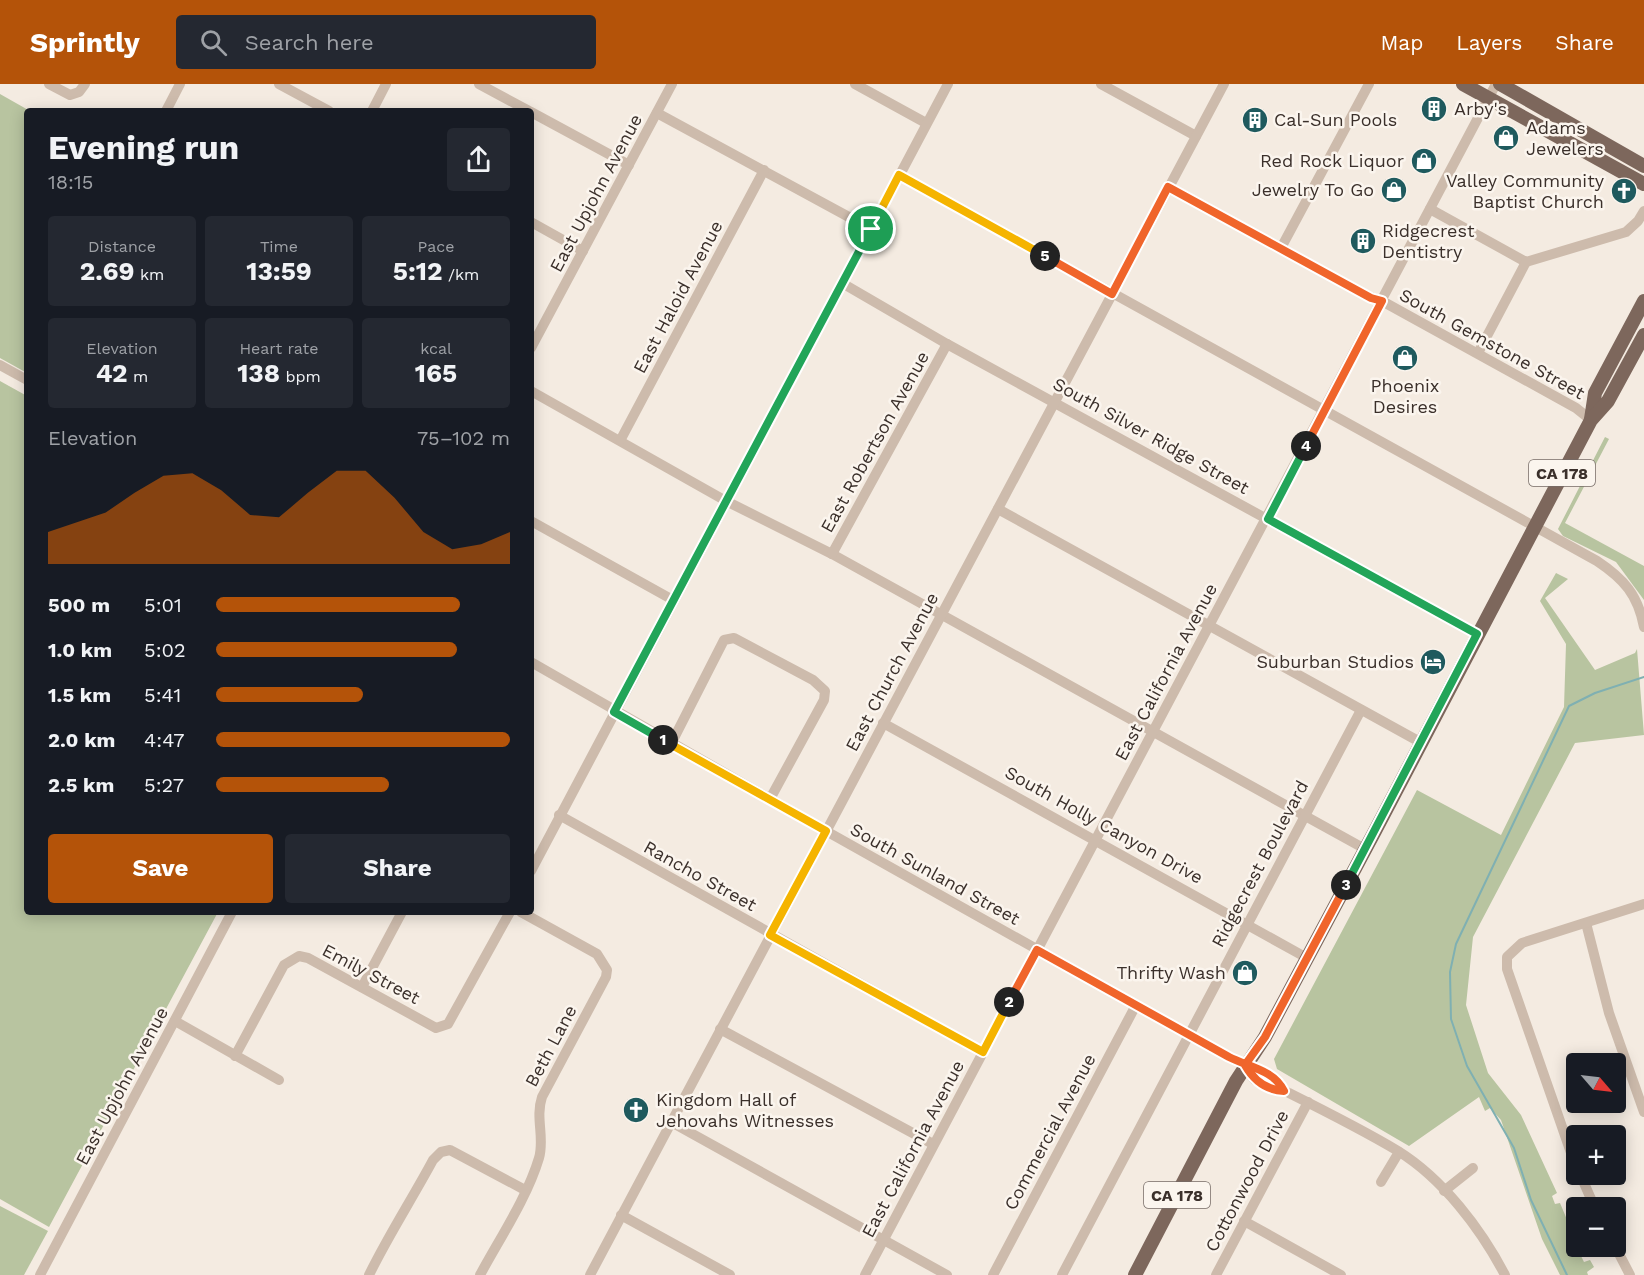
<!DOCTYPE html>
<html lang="en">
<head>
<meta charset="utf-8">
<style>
	body { margin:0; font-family:"Work Sans",sans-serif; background:#242831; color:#f1f3f6; height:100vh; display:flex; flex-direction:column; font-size:22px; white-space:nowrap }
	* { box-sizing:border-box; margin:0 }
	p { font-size:20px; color:#9ea1a6 }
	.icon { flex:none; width:33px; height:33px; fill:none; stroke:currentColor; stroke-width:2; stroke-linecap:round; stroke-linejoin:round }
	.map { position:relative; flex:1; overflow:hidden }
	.side { position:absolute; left:24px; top:24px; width:510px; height:807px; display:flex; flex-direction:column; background:#171b24; border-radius:6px; box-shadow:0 3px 15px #0003 }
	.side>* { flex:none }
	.needle { width:39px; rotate:118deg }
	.buttons { position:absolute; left:1566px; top:969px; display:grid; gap:12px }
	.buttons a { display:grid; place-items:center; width:60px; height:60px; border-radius:6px; background:#171b24; box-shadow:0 3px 15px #0003; font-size:30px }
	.pin { position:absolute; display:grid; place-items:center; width:51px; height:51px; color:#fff; margin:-26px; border:3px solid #fff; border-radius:50%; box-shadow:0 2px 6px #0007 }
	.km { position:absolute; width:30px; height:30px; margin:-15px; border-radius:50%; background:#222; color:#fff; font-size:16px; line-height:30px; text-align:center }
	.round { display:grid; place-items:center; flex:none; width:63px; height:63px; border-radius:6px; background:#242831 }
	.head { display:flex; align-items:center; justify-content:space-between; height:102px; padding:0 24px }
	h1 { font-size:33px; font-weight:700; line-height:45px }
	.metrics { display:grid; grid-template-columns:repeat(3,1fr); gap:9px; height:102px; padding:6px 24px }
	.metrics div { display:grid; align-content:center; border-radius:6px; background:#242831; text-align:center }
	.metrics b { font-size:26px; font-weight:700 }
	.metrics small { font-size:16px; font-weight:400 }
	.metrics p { font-size:16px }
	.chart { height:168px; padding:12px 24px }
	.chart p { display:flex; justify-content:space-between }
	.chart svg { width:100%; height:108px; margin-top:6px; fill:#b45309; opacity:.7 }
	.button { display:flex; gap:12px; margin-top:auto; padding:12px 24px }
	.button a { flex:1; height:69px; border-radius:6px; background:#b45309; color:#fff; font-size:24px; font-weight:700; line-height:69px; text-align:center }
	.button a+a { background:#242831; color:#f1f3f6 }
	ul { padding:0 24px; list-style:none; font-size:20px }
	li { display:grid; grid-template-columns:96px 72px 1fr; align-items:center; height:45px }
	li i { height:15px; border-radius:8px; background:#b45309 }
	header { display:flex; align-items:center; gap:36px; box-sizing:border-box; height:84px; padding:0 30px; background:#b45309; color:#fff }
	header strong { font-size:28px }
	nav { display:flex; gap:33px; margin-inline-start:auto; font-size:21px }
	.search { width:420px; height:54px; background:#242831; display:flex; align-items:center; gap:15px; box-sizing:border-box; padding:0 21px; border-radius:6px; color:#9ea1a6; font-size:22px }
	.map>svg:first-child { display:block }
	.green { fill:#b8c4a0 }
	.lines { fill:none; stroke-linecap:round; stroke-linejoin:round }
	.stream { stroke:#7fb0b2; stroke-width:2 }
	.minor { stroke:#cdbbac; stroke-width:10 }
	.major { stroke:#7d675c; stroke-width:14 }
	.split-1-casing { stroke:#fff; stroke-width:12 }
	.split-2-casing { stroke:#fff; stroke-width:12 }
	.split-3-casing { stroke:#fff; stroke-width:12 }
	.split-4-casing { stroke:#fff; stroke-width:12 }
	.split-5-casing { stroke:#fff; stroke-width:12 }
	.split-6-casing { stroke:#fff; stroke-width:12 }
	.split-1 { stroke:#22a559; stroke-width:8 }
	.split-2 { stroke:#f5b400; stroke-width:8 }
	.split-3 { stroke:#f0652b; stroke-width:8 }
	.split-4 { stroke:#22a559; stroke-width:8 }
	.split-5 { stroke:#f0652b; stroke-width:8 }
	.split-6 { stroke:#f5b400; stroke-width:8 }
	.labels { text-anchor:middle; stroke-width:5; stroke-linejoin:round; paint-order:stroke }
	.shield { fill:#fbf5ee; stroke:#756b66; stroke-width:1.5 }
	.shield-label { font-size:16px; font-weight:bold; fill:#3b302b }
	.poi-label { font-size:18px; fill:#3b302b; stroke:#fbf5ee; text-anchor:start }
	.street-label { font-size:18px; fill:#3b302b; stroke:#fbf5ee }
</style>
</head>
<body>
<header>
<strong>Sprintly</strong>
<div class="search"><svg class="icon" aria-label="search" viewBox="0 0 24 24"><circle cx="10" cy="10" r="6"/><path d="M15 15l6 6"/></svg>Search here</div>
<nav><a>Map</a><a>Layers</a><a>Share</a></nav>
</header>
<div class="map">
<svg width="1644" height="1191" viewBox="0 0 1644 1191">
	<rect width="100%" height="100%" fill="#f4ebe1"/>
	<g class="green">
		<path d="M0,10L30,27H27V289L0,274Z"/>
		<path d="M0,297L27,312V828H218L49,1143L0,1115Z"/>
		<path d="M1605,353L1609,355L1565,439L1644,482V516L1616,478L1563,452L1558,445Z"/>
		<path d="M1556,489L1568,495L1545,514L1595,586L1635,569L1637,565L1644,651L1575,659L1473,853L1466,921L1488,989L1521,1031L1557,1109L1552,1112L1555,1120L1560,1119L1568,1138L1573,1136L1576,1150L1572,1154L1584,1178L1590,1176L1594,1183L1587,1188L1588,1191H1560L1542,1155L1501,1036L1490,1024L1485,1027L1479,1013L1409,1062L1277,985L1274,975L1417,706L1501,751L1564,623L1566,560L1540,517Z"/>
		<path d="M0,1122L48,1147L24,1191H0Z"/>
	</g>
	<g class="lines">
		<path class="stream" d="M1567,1191L1531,1116L1514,1064L1467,982L1451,935L1450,888L1456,860L1569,622L1595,609L1644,593"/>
		<g class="minor">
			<path d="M49,0L70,11L79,8L85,0"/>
			<path d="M279,0L329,27"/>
			<path d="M479,0L529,27"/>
			<path d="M855,0L926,39"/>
			<path d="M1101,0L1196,52"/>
			<path d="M166,27L180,0"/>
			<path d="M372,27L386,0"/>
			<path d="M531,28L629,81"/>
			<path d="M657,29L871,145"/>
			<path d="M899,91L1597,477C1624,495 1638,511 1644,543"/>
			<path d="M1169,103L1368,212L1382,217L1576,324L1591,336"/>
			<path d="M1430,125L1526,178L1626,148L1638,137L1644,127"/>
			<path d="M531,138L583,167"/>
			<path d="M1281,164L1369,0"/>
			<path d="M842,199L947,260L1477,550"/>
			<path d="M531,264L672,0"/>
			<path d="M1478,269L1526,178"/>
			<path d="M0,281L27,296"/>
			<path d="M531,307L726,417L832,470L1365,765"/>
			<path d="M621,355L764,86"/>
			<path d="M998,425L1420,658"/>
			<path d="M531,437L673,516"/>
			<path d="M832,470L947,260"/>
			<path d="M531,578L826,747L1229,973C1249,983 1274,986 1284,1007"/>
			<path d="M883,639L1307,874"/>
			<path d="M671,660L724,556L734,554L813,596L825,607L824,616L770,715"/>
			<path d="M559,731L983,968"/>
			<path d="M531,787L948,0"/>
			<path d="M1586,839L1609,929L1644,1028"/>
			<path d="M362,903L402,828"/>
			<path d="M175,937L279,996"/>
			<path d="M733,952L720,945L933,1060"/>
			<path d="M235,972L284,881L299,872L308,874L436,944L448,940L510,828"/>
			<path d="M1245,981C1248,986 1251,993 1255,996C1266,1005 1277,1004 1289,1009C1325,1027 1363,1046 1398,1067C1443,1095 1481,1145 1505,1191"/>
			<path d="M671,1038L947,1191"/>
			<path d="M1576,1083L1507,885V873L1522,859L1644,820"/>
			<path d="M1580,1090L1595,1124"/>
			<path d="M1381,1098L1399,1068"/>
			<path d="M1444,1107L1473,1084"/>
			<path d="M621,1131L730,1191"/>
			<path d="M1244,1137L1341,1191"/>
			<path d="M1615,1162L1630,1191"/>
			<path d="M40,1191L232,828"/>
			<path d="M369,1191C388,1152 412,1115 433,1076L441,1068L450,1066L525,1106"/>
			<path d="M480,1191C500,1154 527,1114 539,1074C545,1054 535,1034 542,1013L606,893L607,886L597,870L521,828"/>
			<path d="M590,1191L1224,0"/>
			<path d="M865,1191L1496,0"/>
			<path d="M993,1191L1136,921"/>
			<path d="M1062,1191L1361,626"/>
			<path d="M1216,1191L1308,1018"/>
		</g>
		<g class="major">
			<path d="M1463,0L1644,100"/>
			<path d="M1500,0L1644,82"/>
			<path d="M1591,335L1595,309L1644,217"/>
			<path d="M1135,1191L1236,997L1265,953L1375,747L1591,336L1608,317L1644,251"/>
		</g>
	</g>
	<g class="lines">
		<g class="split-1-casing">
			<path id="split-1" d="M663,656L614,628L871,145"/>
		</g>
		<g class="split-2-casing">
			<path id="split-2" d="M663,656L826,747L770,851L983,968L1009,918"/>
		</g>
		<g class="split-3-casing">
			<path id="split-3" d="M1009,918L1037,866L1229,973C1249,983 1274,986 1284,1007C1266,1006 1254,997 1245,981L1265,953L1346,801"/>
		</g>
		<g class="split-4-casing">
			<path id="split-4" d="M1306,362L1268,435L1477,550L1346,801"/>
		</g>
		<g class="split-5-casing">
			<path id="split-5" d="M1045,172L1112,210L1168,103L1371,214L1382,217L1306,362"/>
		</g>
		<g class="split-6-casing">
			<path id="split-6" d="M871,145L899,91L1045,172"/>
		</g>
		<use href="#split-1" class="split-1"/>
		<use href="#split-2" class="split-2"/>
		<use href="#split-3" class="split-3"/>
		<use href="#split-4" class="split-4"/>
		<use href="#split-5" class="split-5"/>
		<use href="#split-6" class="split-6"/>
	</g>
	<defs>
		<g id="building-disc" transform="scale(1.35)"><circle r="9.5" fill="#1f5a5e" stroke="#fbf5ee"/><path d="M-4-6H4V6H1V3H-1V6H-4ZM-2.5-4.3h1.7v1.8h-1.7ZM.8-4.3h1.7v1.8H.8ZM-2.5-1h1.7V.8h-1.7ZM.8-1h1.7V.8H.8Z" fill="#fff"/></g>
		<g id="shop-disc" transform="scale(1.35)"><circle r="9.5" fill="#1f5a5e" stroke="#fbf5ee"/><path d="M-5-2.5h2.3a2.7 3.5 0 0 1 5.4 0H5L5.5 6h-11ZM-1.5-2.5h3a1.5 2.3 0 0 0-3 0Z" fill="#fff"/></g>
		<g id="church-disc" transform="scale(1.35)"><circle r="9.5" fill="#1f5a5e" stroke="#fbf5ee"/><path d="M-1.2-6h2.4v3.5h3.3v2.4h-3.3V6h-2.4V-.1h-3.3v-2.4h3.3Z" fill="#fff"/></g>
		<g id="hotel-disc" transform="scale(1.35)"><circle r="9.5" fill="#1f5a5e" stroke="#fbf5ee"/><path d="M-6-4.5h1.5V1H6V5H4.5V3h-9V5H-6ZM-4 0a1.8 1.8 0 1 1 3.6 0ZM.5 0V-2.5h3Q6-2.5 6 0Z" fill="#fff"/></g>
	</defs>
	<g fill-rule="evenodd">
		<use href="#building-disc" x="1434" y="25"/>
		<use href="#building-disc" x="1255" y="36"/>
		<use href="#shop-disc" x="1506" y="54"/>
		<use href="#shop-disc" x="1424" y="77"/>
		<use href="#shop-disc" x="1394" y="106"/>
		<use href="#church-disc" x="1624" y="107"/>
		<use href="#building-disc" x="1363" y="157"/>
		<use href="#shop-disc" x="1405" y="274"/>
		<use href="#hotel-disc" x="1433" y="578"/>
		<use href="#shop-disc" x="1245" y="889"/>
		<use href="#church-disc" x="636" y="1026"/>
	</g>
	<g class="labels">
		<g class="shield">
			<rect x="1529" y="376" width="66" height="26" rx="4.5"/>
			<rect x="1144" y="1098" width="66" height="26" rx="4.5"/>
		</g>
		<g class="shield-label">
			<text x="1562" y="395">CA 178</text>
			<text x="1177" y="1117">CA 178</text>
		</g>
		<g class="poi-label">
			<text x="1454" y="31">Arby's</text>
			<text x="1274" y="42">Cal-Sun Pools</text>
			<text x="1526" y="50">Adams<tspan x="1526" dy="21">Jewelers</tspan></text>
			<text x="1404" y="83" text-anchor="end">Red Rock Liquor</text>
			<text x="1604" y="103" text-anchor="end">Valley Community<tspan x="1604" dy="21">Baptist Church</tspan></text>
			<text x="1374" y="112" text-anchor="end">Jewelry To Go</text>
			<text x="1382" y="153">Ridgecrest<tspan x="1382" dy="21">Dentistry</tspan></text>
			<text x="1405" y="308" text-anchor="middle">Phoenix<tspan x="1405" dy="21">Desires</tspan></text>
			<text x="1414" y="584" text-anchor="end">Suburban Studios</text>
			<text x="1226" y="895" text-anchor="end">Thrifty Wash</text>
			<text x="656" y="1022">Kingdom Hall of<tspan x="656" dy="21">Jehovahs Witnesses</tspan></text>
		</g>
		<g class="street-label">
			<text transform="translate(596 109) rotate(-62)" y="6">East Upjohn Avenue</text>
			<text transform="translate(678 213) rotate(-62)" y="6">East Haloid Avenue</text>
			<text transform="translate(1492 260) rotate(29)" y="6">South Gemstone Street</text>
			<text transform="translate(1151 352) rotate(29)" y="6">South Silver Ridge Street</text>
			<text transform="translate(875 358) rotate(-61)" y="6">East Robertson Avenue</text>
			<text transform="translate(892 588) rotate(-62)" y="6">East Church Avenue</text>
			<text transform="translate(1166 588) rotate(-62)" y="6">East California Avenue</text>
			<text transform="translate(1104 741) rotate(29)" y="6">South Holly Canyon Drive</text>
			<text transform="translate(1260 780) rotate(-62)" y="6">Ridgecrest Boulevard</text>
			<text transform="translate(935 790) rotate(29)" y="6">South Sunland Street</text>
			<text transform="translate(700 792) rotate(29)" y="6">Rancho Street</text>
			<text transform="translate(371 890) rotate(28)" y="6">Emily Street</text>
			<text transform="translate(551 962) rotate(-62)" y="6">Beth Lane</text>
			<text transform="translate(122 1002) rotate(-62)" y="6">East Upjohn Avenue</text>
			<text transform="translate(1050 1048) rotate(-62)" y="6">Commercial Avenue</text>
			<text transform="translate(913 1065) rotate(-62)" y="6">East California Avenue</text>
			<text transform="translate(1247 1097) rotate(-62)" y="6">Cottonwood Drive</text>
		</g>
	</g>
</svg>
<div class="buttons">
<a><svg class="needle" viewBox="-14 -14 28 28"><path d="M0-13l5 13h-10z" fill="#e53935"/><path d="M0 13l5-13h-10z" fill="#9ea1a6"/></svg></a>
<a>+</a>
<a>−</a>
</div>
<div class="pin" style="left:871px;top:145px;background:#1e9e55"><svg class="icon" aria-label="arrive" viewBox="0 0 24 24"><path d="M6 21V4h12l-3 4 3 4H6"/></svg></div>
<b class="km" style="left:663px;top:656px">1</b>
<b class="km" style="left:1009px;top:918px">2</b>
<b class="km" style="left:1346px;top:801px">3</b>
<b class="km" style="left:1306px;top:362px">4</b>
<b class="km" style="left:1045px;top:172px">5</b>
<section class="side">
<div class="head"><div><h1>Evening run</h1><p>18:15</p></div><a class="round"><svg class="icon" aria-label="share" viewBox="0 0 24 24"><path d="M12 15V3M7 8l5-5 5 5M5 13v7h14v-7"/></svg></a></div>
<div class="metrics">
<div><p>Distance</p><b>2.69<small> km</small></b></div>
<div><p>Time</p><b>13:59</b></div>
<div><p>Pace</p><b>5:12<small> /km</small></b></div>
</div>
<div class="metrics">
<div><p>Elevation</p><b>42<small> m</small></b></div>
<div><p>Heart rate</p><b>138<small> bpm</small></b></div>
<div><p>kcal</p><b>165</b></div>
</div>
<div class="chart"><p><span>Elevation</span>75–102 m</p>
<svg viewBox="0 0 160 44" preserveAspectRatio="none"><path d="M0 44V31L10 27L20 23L30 15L40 8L50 7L60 14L70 24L80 25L90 15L100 6L110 6L120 17L130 31L140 38L150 36L160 31V44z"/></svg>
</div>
<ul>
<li><b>500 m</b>5:01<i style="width:83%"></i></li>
<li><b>1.0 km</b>5:02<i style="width:82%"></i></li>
<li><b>1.5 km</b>5:41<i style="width:50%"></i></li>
<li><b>2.0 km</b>4:47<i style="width:100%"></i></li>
<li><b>2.5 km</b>5:27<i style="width:59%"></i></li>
</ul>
<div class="button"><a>Save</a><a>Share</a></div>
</section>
</div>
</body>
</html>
